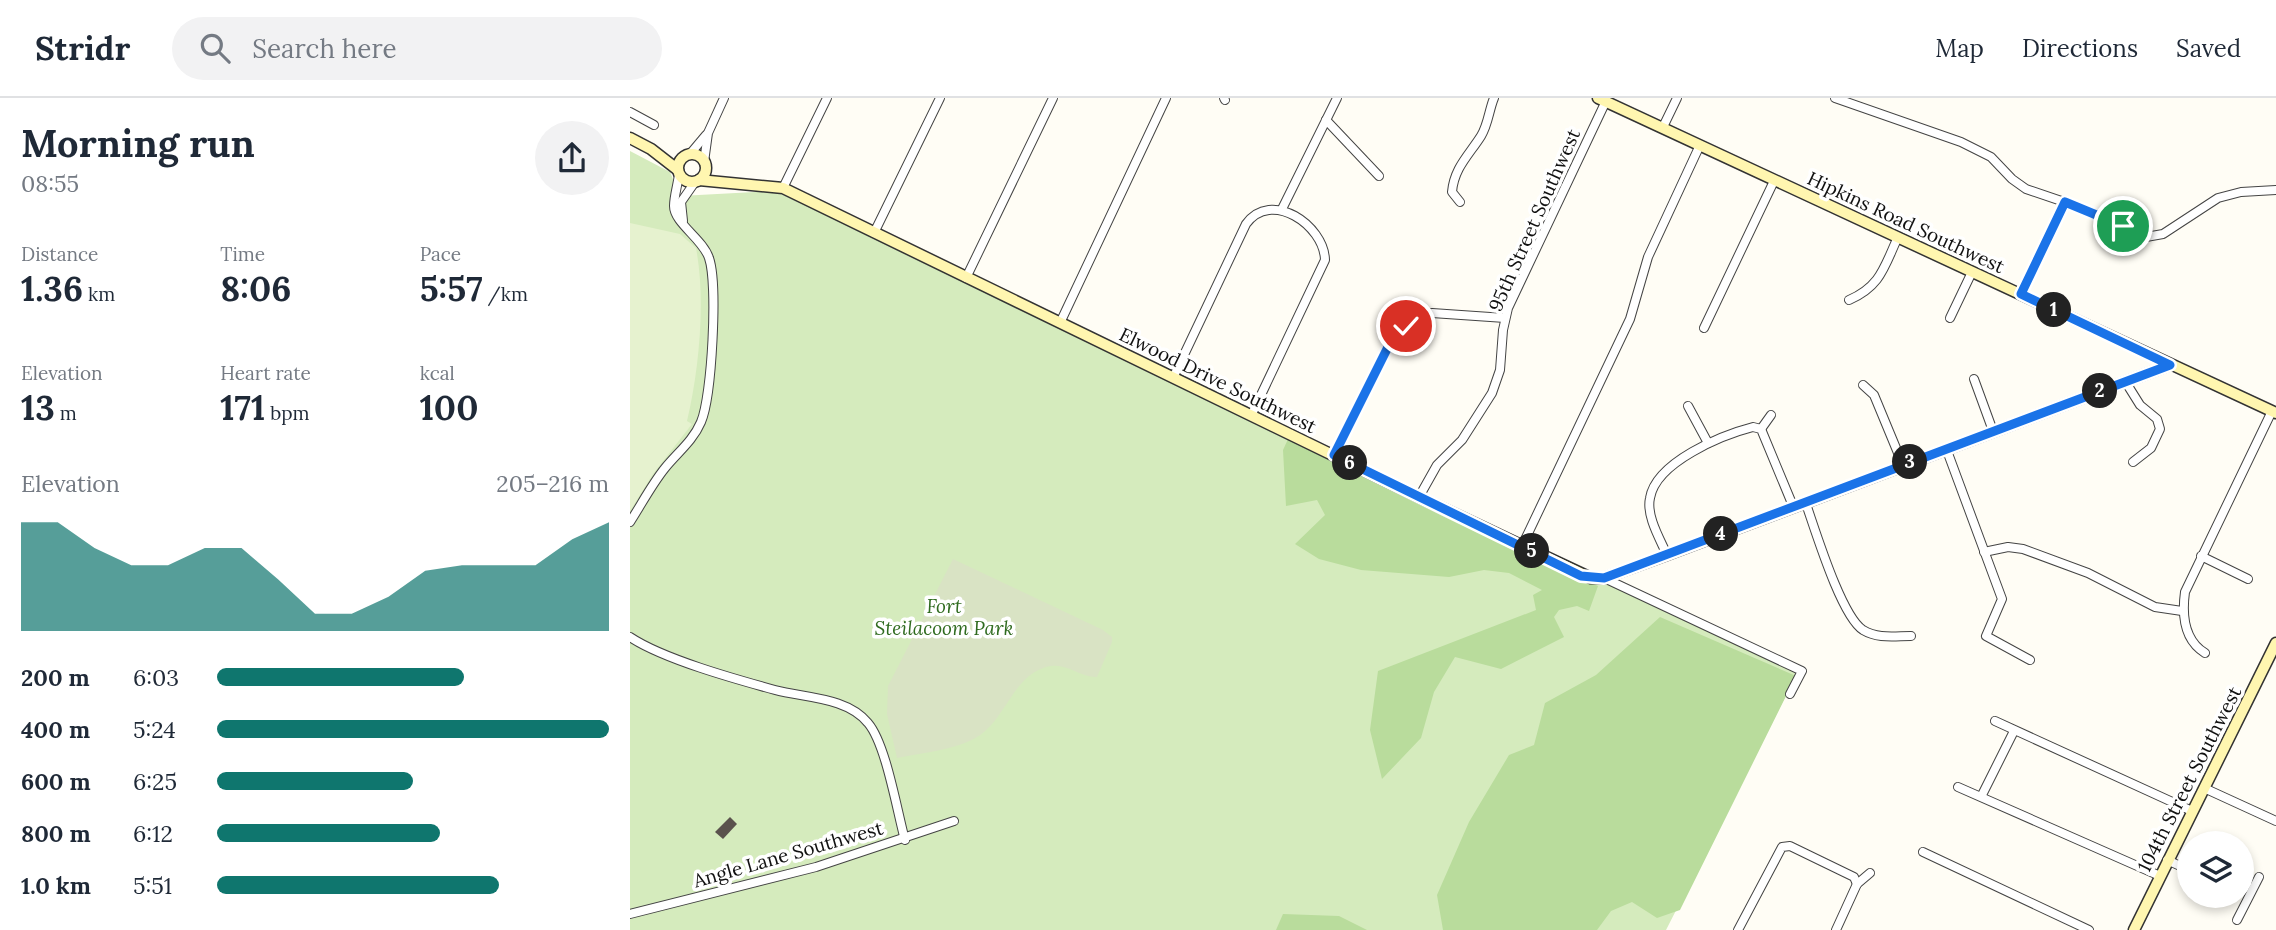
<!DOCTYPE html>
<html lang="en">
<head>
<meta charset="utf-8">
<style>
	body { margin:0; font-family:Lora,serif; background:#f2f2f3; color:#1f2937; height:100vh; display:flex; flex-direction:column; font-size:26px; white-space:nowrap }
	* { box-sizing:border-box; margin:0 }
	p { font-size:23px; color:#747a83 }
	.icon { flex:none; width:38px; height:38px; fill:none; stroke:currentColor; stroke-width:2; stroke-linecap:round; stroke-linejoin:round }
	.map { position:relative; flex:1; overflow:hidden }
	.sheet { display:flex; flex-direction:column; background:#fff; width:630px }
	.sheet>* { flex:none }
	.controls { position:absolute; left:1547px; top:733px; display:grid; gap:14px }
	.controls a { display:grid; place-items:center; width:77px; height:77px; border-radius:50%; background:#fff; box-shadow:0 4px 10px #0003; font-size:35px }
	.pin { position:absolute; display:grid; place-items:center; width:60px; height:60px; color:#fff; margin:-30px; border:4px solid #fff; border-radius:50%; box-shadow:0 2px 7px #0007 }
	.km { position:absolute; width:35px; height:35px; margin:-18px; border-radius:50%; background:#222; color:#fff; font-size:19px; line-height:35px; text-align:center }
	.round { display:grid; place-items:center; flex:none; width:74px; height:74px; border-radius:37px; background:#f2f2f3 }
	.head { display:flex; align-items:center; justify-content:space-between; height:119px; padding:0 21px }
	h1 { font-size:38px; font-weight:700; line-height:52px }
	.stats { display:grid; grid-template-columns:repeat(3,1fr); gap:10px; height:119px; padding:7px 21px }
	.stats div { display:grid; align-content:center }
	.stats b { font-size:35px; font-weight:700 }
	.stats small { font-size:19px; font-weight:400 }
	.stats p { font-size:19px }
	.chart { height:196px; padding:14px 21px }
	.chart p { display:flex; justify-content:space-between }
	.chart svg { width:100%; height:126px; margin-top:7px; fill:#0f766e; opacity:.7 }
	ul { padding:0 21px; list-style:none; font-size:23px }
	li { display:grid; grid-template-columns:112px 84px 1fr; align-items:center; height:52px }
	li i { height:18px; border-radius:9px; background:#0f766e }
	header { display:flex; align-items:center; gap:42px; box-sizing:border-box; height:98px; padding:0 35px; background:#fff; border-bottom:2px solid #e0e1e3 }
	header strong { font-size:33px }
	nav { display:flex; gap:38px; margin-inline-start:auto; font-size:24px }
	.search { width:490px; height:63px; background:#f2f2f3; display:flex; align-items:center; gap:18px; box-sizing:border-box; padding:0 24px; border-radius:38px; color:#747a83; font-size:26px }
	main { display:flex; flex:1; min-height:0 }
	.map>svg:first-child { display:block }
	.green { fill:#d5ebbd }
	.forest { fill:#b9dc9c }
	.cemetery { fill:#d9e3c4 }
	.pitch { fill:#e6f2cf }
	.building { fill:#5a524d }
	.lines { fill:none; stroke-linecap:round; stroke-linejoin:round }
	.street-casing { stroke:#444; stroke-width:10 }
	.secondary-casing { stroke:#333; stroke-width:13 }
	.street { stroke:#fff; stroke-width:8 }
	.secondary { stroke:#fff6b0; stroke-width:10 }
	.route-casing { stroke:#fff; stroke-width:14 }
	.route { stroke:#1a73e8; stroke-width:9 }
	.labels { text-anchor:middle; stroke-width:7; stroke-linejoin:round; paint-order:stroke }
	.street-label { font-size:19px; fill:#111; stroke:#fff }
	.park-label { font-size:19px; font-style:italic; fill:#2f6b1f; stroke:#fff }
</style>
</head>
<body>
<header>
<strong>Stridr</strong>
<div class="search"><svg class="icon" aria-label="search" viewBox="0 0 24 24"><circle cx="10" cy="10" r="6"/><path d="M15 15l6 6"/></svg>Search here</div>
<nav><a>Map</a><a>Directions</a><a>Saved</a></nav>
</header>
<main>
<section class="sheet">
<div class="head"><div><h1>Morning run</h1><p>08:55</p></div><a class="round"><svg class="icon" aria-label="share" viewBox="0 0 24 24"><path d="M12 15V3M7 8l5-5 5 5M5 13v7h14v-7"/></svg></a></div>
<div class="stats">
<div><p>Distance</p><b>1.36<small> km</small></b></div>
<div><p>Time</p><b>8:06</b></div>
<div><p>Pace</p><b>5:57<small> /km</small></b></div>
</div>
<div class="stats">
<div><p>Elevation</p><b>13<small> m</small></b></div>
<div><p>Heart rate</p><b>171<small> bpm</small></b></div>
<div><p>kcal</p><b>100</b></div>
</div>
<div class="chart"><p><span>Elevation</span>205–216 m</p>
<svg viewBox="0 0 160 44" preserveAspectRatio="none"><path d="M0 44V6L10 6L20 15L30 21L40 21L50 15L60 15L70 26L80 38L90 38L100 32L110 23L120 21L130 21L140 21L150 12L160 6V44z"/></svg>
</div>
<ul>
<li><b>200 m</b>6:03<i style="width:63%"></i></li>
<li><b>400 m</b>5:24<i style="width:100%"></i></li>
<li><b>600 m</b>6:25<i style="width:50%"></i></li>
<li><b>800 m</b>6:12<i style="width:57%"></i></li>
<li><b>1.0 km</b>5:51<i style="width:72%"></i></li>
</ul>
</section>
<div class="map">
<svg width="1646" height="832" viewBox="0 0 1646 832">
	<rect width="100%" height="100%" fill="#fffdf5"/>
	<path class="green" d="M0,53L40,74L50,98L145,93L1168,574L1036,832H0Z"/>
	<g class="forest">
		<path d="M659,339L968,488L959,513L947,508L929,512L924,519L934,539L871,571L825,559L804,594L791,640L752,681L740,632L748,573L906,512L903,497L912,492L879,475L854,472L819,479L731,472L689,461L665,446L695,417L687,402L656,408L653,352Z"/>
		<path d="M1030,519L1166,578L1050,812L1027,820L1002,804L981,813L967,832H813L807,797L839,724L879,657L904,647L915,605L966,577Z"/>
		<path d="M653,816L709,818L737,832H646Z"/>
	</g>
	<path class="cemetery" d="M323,461L473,532L482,539V544L467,579C450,580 436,563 416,569C385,578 377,615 354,634C333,652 294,654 267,660L257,616L258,588Z"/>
	<path class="pitch" d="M0,125L50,136L66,150C76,202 69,272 57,323L62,326L23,376L0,413Z"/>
	<path class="building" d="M100,719L107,726L93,741L85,734Z"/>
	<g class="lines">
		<g class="street-casing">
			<g id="street">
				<path d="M594,0L595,2"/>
				<path d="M1205,0L1331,44L1361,59L1382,81L1396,91L1455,111L1516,139L1533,136L1588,100L1611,94L1646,92"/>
				<path d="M0,14L24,27"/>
				<path d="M696,22L749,78"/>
				<path d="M1033,29L1047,0"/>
				<path d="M60,56L76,37"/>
				<path d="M74,64L78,35L94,0"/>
				<path d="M153,90L197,0"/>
				<path d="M830,104L822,94C824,70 839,57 851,38C858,27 859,12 864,0"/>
				<path d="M652,111L707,0"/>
				<path d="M53,123L51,104L65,84"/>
				<path d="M244,135L310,0"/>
				<path d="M336,180L423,0"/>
				<path d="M1391,196L1435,104"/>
				<path d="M1219,202C1251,188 1254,169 1268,139"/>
				<path d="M1320,220L1342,174"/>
				<path d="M430,225L536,0"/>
				<path d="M1074,230L1144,83"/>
				<path d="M543,280L616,126C641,91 694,127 695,162L621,318"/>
				<path d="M1344,281L1363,333"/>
				<path d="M1495,283L1510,307L1527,321L1530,331L1521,350L1503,364"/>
				<path d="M1233,287L1244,297L1273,367"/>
				<path d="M1058,308L1078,345"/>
				<path d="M1131,331L1141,317"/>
				<path d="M1316,350L1372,501L1356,538L1400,562"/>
				<path d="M704,357L759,247L784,222L802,215L875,220"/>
				<path d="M789,399L807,367L832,342L862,295L870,272L873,232L878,210L976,3"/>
				<path d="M1175,403C1185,431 1211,518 1233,532C1248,541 1264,538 1281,538"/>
				<path d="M0,424C11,407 22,386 35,370C47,355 63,343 71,324C82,298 88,186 79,160C73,141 44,125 44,108C44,98 48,86 49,76"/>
				<path d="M892,448L1000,221L1018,159L1070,47"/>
				<path d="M1354,454L1378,449L1393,451L1458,475L1525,509L1552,513"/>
				<path d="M1037,457C1030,441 1016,418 1020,400C1026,364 1092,337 1123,329L1131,331L1163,408"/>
				<path d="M1571,458L1618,481"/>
				<path d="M974,480L1172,573L1160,596"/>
				<path d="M0,539C33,561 105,581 145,592C175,600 217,599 238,625C256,646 267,713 275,742"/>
				<path d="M1575,555C1554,542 1552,516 1555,494L1642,313"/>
				<path d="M1365,623L1562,713"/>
				<path d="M1328,689L1530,778"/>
				<path d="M1574,690L1646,723"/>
				<path d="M1352,697L1384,633"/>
				<path d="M1293,754L1459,832"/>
				<path d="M1537,762L1559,772"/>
				<path d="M0,816L186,769L324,723"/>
				<path d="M1607,822L1629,779"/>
				<path d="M1108,832L1152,749L1160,748L1224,779L1227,786"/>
				<path d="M1206,832L1227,786L1240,775"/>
			</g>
		</g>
		<g class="secondary-casing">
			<g id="secondary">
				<path d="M968,0L1646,315"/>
				<path d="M0,40L21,51L48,72"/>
				<circle cx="62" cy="70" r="14"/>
				<path d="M69,82L153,90L789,399L961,480H974L1037,457L1540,267"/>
				<path d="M1504,832L1646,545"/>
			</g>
		</g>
		<use href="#street" class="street"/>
		<use href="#secondary" class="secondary"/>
	</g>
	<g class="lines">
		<g class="route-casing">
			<path id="route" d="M776,228L759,247L704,357L951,478L974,480L1540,267L1391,196L1435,104L1493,128"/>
		</g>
		<use href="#route" class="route"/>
	</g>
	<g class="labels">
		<g class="street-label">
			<text transform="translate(904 122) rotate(-66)" y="7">95th Street Southwest</text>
			<text transform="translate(1276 124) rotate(25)" y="7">Hipkins Road Southwest</text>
			<text transform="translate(588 282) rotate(26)" y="7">Elwood Drive Southwest</text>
			<text transform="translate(1559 681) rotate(-63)" y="7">104th Street Southwest</text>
			<text transform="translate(158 756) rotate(-16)" y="7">Angle Lane Southwest</text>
		</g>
		<g class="park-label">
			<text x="314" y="515">Fort<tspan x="314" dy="22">Steilacoom Park</tspan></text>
		</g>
	</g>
</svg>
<div class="controls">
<a><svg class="icon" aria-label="layers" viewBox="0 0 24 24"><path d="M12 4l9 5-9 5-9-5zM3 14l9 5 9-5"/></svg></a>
</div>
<div class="pin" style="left:1493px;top:128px;background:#1e9e55"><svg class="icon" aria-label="arrive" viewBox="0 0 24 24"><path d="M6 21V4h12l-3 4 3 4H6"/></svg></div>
<div class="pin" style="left:776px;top:228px;background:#d93025"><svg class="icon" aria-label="check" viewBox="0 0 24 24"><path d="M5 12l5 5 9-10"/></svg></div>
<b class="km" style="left:1424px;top:212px">1</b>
<b class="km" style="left:1470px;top:293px">2</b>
<b class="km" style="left:1280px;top:364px">3</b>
<b class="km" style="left:1091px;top:436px">4</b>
<b class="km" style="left:902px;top:453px">5</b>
<b class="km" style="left:720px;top:365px">6</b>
</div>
</main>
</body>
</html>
